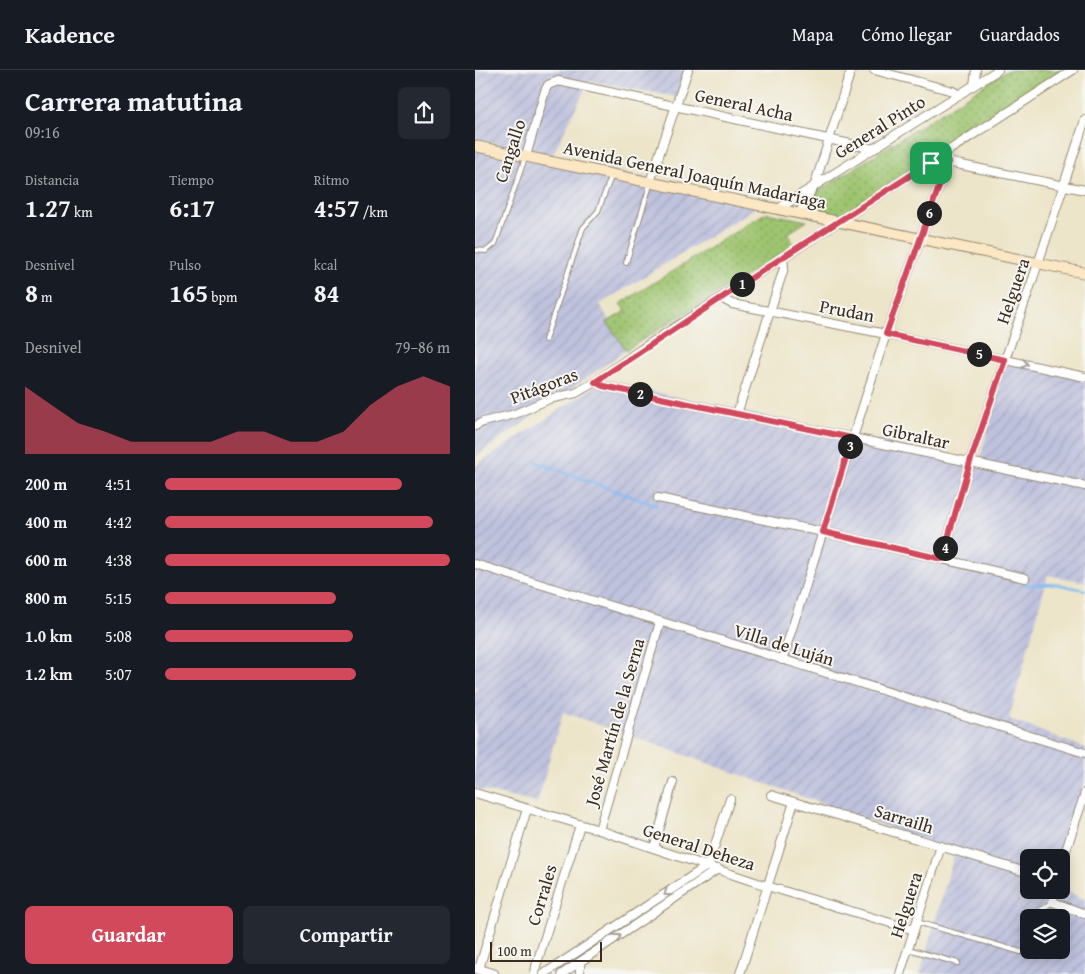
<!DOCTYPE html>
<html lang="es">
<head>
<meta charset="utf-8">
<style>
	body { margin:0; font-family:"Gentium Book Plus",serif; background:#242831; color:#f1f3f6; height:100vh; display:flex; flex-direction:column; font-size:19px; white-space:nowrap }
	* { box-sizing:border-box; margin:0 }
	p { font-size:16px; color:#9ea1a6 }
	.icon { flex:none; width:28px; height:28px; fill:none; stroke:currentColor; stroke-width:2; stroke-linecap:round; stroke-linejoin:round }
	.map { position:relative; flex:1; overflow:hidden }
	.side { display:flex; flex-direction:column; background:#171b24; width:475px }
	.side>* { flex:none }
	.controls { position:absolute; left:545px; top:779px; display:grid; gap:10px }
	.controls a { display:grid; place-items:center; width:50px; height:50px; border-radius:8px; background:#171b24; box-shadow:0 2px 12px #0003; font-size:25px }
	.scale { position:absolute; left:15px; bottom:12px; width:112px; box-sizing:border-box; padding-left:5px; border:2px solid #3b2a1e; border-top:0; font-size:14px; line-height:18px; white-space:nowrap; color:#3b2a1e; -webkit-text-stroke:4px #f6f6f2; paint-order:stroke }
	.pin { position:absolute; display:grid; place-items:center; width:42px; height:42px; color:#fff; margin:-21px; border-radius:10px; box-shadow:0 2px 8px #0006 }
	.km { position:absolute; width:25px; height:25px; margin:-12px; border-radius:50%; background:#222; color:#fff; font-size:14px; line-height:25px; text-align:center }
	.round { display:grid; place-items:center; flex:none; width:52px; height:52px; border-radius:8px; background:#242831 }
	.summary { display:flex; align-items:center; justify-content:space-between; height:85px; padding:0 25px }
	h1 { font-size:28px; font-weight:700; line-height:38px }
	.stats { display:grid; grid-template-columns:repeat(3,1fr); gap:8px; height:85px; padding:5px 25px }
	.stats div { display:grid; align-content:center }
	.stats b { font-size:25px; font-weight:700 }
	.stats small { font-size:14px; font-weight:400 }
	.stats p { font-size:14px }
	.chart { height:140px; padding:10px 25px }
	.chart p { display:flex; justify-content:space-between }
	.chart svg { width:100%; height:90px; margin-top:5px; fill:#d1495b; opacity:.7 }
	.button { display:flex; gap:10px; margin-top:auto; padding:10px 25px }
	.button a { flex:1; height:58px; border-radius:8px; background:#d1495b; color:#fff; font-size:20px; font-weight:700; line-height:58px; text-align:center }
	.button a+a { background:#242831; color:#f1f3f6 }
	ul { padding:0 25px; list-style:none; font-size:16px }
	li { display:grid; grid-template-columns:80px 60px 1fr; align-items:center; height:38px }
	li i { height:12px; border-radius:6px; background:#d1495b }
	header { display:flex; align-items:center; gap:30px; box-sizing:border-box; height:70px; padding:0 25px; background:#171b24; border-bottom:1px solid #363941 }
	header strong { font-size:24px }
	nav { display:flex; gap:28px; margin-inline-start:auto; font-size:18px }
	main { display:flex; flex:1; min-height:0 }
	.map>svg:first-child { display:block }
	.industrial { fill:url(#industrial-furrows); fill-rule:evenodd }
	.park { fill:url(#park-dots); stroke:#6c7746 }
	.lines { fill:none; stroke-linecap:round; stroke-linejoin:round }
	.stream { stroke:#83bdf4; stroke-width:2.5 }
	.service-casing { stroke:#948874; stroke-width:6 }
	.minor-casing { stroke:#948874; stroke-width:10 }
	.tertiary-casing { stroke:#948874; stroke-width:11 }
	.secondary-casing { stroke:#948874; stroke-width:12 }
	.service { stroke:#fff; stroke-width:4 }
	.minor { stroke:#fff; stroke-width:8 }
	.tertiary { stroke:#fff; stroke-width:9 }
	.secondary { stroke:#fbe7c3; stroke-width:10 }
	.oneway { stroke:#a79f9a }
	.route-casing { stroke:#fff; stroke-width:10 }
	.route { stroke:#d1495b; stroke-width:6 }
	.labels { text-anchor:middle; stroke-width:4; stroke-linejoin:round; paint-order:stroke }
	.street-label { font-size:18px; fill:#3b2a1e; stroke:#f6f6f2 }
</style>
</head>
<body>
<header>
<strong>Kadence</strong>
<nav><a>Mapa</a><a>Cómo llegar</a><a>Guardados</a></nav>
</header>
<main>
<section class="side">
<div class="summary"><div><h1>Carrera matutina</h1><p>09:16</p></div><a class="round"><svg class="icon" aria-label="share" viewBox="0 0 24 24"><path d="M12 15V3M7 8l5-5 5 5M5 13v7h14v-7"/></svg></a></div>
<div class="stats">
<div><p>Distancia</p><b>1.27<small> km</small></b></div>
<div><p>Tiempo</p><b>6:17</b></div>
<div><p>Ritmo</p><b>4:57<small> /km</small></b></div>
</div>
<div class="stats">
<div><p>Desnivel</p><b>8<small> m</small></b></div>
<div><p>Pulso</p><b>165<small> bpm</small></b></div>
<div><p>kcal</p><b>84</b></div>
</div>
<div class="chart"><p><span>Desnivel</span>79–86 m</p>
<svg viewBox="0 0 160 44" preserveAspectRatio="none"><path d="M0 44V11L10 20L20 29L30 33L40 38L50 38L60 38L70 38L80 33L90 33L100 38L110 38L120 33L130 20L140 11L150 6L160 11V44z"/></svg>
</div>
<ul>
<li><b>200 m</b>4:51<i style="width:83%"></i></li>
<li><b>400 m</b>4:42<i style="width:94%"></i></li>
<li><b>600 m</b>4:38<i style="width:100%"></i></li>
<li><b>800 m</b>5:15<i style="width:60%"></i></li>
<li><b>1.0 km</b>5:08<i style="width:66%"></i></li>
<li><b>1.2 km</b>5:07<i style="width:67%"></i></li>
</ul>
<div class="button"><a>Guardar</a><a>Compartir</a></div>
</section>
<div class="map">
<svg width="610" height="904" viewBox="0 0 610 904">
	<defs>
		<pattern id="industrial-furrows" width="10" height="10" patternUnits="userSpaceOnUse" patternTransform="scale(1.25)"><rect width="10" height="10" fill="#bfc2dd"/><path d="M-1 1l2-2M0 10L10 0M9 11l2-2" fill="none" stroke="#a5a7bd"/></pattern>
		<pattern id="park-dots" width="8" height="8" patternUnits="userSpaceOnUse" patternTransform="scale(1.25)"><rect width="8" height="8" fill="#9ec46f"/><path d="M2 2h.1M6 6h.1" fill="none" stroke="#829f5b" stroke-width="1.8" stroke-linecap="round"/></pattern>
	</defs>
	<rect width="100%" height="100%" fill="#f6f6f2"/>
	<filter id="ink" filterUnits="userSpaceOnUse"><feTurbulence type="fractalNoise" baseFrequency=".02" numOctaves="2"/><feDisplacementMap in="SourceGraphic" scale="10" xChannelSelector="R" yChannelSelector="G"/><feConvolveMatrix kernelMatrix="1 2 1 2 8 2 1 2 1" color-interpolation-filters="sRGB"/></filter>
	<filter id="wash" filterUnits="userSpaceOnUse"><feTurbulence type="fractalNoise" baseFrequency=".0096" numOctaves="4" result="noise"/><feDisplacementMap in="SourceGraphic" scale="20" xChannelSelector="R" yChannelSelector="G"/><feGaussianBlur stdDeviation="1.12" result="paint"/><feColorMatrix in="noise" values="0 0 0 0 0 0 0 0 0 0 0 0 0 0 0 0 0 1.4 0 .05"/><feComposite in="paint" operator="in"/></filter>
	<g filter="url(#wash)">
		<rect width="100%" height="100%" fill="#ede5c9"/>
		<g class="industrial">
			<path d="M0,0H216L208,28L114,11L77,86L285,135L125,234L151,280L0,387Z"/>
			<path d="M531,291L610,308V512L573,505L534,649L610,678V711L584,787L554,788V820H586V818L610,830V904H445L480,781L88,642L62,733L0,719V625L2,619L0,618V396L128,311L504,393ZM554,848H586V880H554Z"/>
		</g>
		<g class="park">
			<path d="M533,0H592L364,147L340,142L334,138L335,128L339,124Z"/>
			<path d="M292,143L332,151L312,164L320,175L151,280L132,252L151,241L145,234L287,145Z"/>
		</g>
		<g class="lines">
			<g class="stream">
				<path d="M61,392L182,436"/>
				<path d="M551,515L581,514L610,520"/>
			</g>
		</g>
	</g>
	<g filter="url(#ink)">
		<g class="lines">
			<g class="service-casing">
				<g id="service">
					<path d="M0,180L11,181L20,174L50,88"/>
					<path d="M151,193L175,115"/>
					<path d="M70,270L108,158L123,141L136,107"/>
					<path d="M563,848L567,839L578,832"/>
					<path d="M442,852L546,882H548L554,874"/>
					<path d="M433,879L483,893"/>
				</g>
			</g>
			<g class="minor-casing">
				<g id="minor">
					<path d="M399,0L478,21L484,25"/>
					<path d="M499,15L501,0"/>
					<path d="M51,86L70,21L73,15L83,11L399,79"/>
					<path d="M472,89L473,92L486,95L610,120"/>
					<path d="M175,112L213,0"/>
					<path d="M303,139L523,0"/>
					<path d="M325,144L330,130L339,117L376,0"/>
					<path d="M246,228L257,234L411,264L610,307"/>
					<path d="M120,312L128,316L610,416"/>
					<path d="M262,344L309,198L308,187"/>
					<path d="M0,356L8,352L40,344L74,329L101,323L120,312L165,280L598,0"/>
					<path d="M183,428L348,462L550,508"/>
					<path d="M467,489L495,392L563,194L610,50"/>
					<path d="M0,494L610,683"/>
					<path d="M307,590L411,264L473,92"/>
					<path d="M0,723L124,760L292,816L439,860"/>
					<path d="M296,725L554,803"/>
					<path d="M124,760L185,552"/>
					<path d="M179,778L198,712"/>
					<path d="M586,795L610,723"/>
					<path d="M579,820L578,832L610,844"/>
					<path d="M105,893V904"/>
					<path d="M4,899L52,739"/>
					<path d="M60,904L61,896L105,755"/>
					<path d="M69,904L232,796L235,790L255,729"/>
					<path d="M87,904L243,799"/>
					<path d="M265,904L319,732"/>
					<path d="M425,904L466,776"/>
				</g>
			</g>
			<g class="tertiary-casing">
				<path id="tertiary" d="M0,898L19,904"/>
			</g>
			<g class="secondary-casing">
				<path id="secondary" d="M0,76L610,203"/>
			</g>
			<use href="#service" class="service"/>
			<use href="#minor" class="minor"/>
			<use href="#tertiary" class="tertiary"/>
			<use href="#secondary" class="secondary"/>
		</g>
		<defs><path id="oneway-chevron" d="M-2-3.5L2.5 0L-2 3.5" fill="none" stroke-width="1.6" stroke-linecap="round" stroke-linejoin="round" transform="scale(1.25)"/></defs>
		<g class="oneway">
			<use href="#oneway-chevron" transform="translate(550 294) rotate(12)"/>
			<use href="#oneway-chevron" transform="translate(192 823) rotate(146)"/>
			<use href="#oneway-chevron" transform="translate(143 867) rotate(-34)"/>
		</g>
	</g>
	<g class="lines" filter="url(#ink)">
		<g class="route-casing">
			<path id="route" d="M469,84L473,92L411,264L530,290L495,392L467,489L348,462L377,368L128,316L120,312L308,187Z"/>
		</g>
		<use href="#route" class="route"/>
	</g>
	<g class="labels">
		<g class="street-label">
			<text transform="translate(269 35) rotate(12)" y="6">General Acha</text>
			<text transform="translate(405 57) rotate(-32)" y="6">General Pinto</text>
			<text transform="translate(35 81) rotate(-72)" y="6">Cangallo</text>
			<text transform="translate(220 105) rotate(12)" y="6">Avenida General Joaquín Madariaga</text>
			<text transform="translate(538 221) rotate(-71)" y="6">Helguera</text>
			<text transform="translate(372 241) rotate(11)" y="6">Prudan</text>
			<text transform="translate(69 316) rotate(-21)" y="6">Pitágoras</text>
			<text transform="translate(441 366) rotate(12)" y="6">Gibraltar</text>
			<text transform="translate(309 575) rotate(17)" y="6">Villa de Luján</text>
			<text transform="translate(140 652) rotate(-74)" y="6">José Martín de la Serna</text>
			<text transform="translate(429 749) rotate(17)" y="6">Sarrailh</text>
			<text transform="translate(224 777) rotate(18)" y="6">General Deheza</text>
			<text transform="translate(67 825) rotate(-73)" y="6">Corrales</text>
			<text transform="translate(431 835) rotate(-72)" y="6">Helguera</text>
		</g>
	</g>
</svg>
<div class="controls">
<a><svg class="icon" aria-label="locate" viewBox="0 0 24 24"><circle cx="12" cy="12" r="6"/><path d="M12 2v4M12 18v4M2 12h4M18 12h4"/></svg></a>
<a><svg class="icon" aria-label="layers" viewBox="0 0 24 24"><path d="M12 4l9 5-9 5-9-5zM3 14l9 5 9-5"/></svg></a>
</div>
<div class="scale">100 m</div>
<div class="pin" style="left:456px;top:93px;background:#1e9e55"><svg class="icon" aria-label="arrive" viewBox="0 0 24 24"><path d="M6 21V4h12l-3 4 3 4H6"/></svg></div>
<b class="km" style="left:267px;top:214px">1</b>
<b class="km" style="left:165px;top:324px">2</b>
<b class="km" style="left:375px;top:376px">3</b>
<b class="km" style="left:470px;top:478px">4</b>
<b class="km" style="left:504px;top:284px">5</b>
<b class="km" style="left:454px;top:143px">6</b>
</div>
</main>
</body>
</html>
